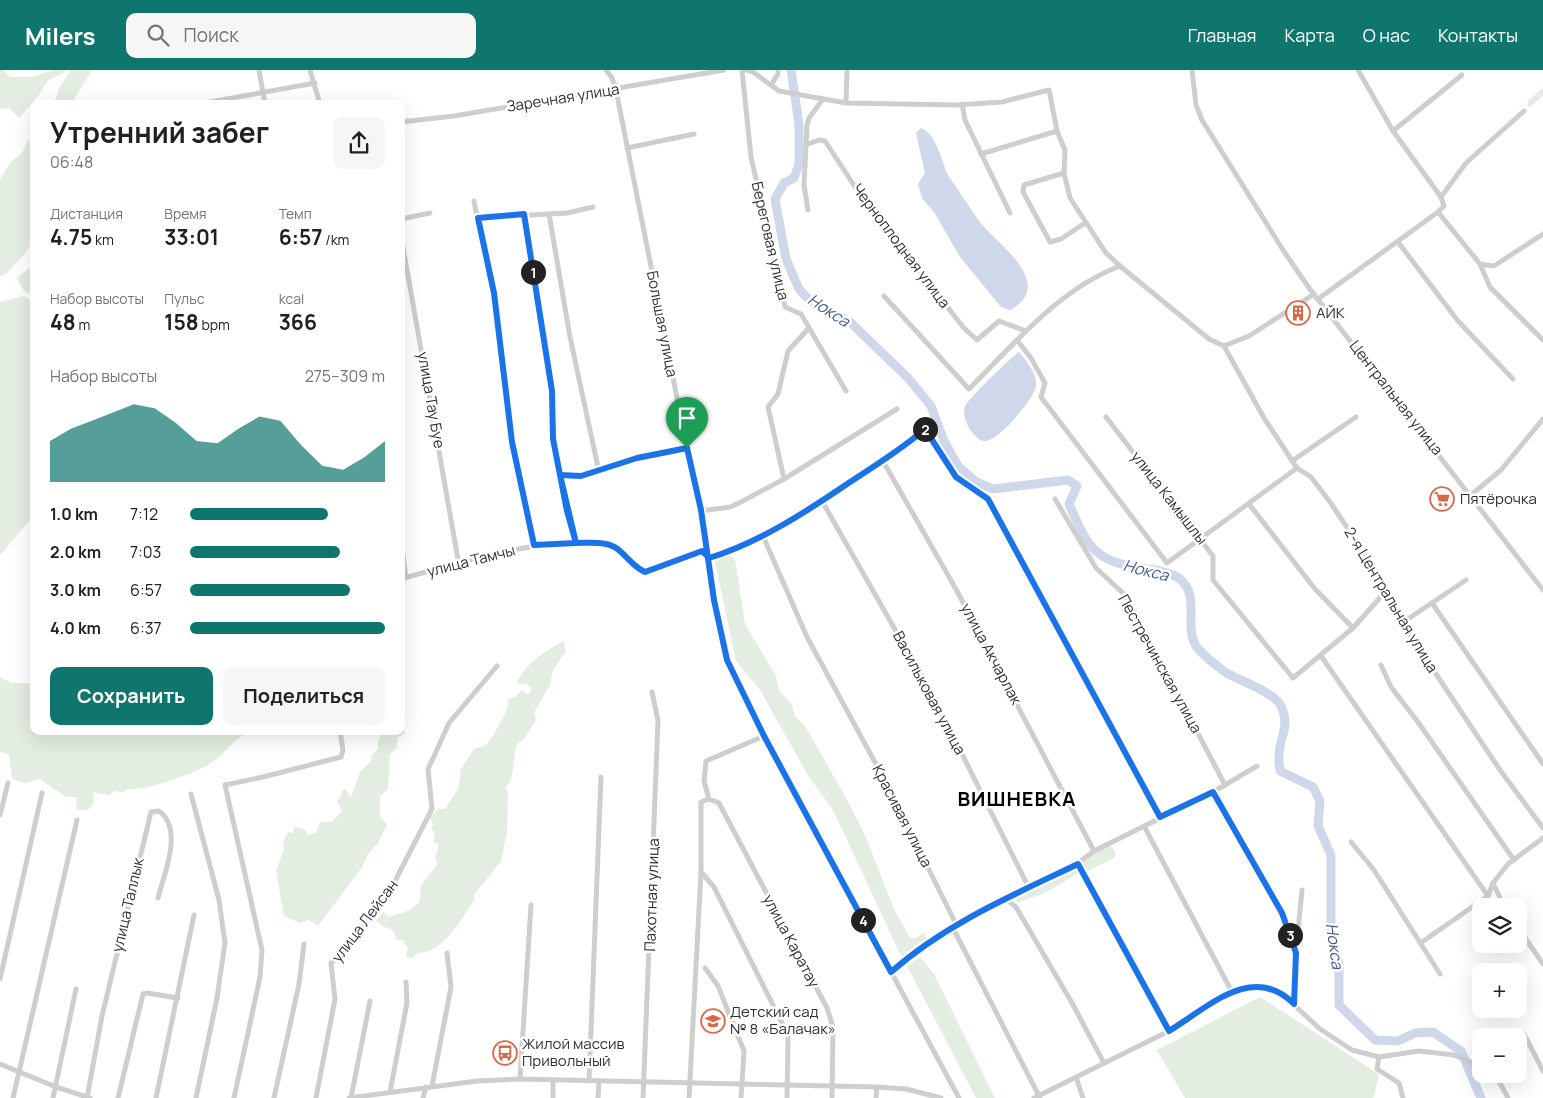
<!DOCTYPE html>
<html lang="ru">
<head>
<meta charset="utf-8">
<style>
	body { margin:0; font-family:Manrope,sans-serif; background:#f6f6f6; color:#202124; height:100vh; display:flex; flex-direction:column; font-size:19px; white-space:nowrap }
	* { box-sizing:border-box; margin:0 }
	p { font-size:16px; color:#757577 }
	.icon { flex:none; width:28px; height:28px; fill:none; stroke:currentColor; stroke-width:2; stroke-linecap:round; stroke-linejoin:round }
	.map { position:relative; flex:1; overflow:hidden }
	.panel { position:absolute; left:30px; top:30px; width:375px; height:635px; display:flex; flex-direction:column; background:#fff; border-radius:10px; box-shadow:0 5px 20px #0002 }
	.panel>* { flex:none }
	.tools { position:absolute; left:1472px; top:828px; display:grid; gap:10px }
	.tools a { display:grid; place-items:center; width:55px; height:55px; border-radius:10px; background:#fff; box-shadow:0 5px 20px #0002; font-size:25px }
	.pin { position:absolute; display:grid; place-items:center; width:42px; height:42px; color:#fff; margin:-51px -21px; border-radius:50% 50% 50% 0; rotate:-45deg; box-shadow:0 0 5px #0007 }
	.pin .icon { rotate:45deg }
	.km { position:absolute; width:25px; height:25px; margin:-12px; border-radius:50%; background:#222; color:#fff; font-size:14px; line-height:25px; text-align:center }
	.round { display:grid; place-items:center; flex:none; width:52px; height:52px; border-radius:10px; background:#f6f6f6 }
	.head { display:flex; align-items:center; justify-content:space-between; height:85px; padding:0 20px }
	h1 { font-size:28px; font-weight:700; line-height:38px }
	.figures { display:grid; grid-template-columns:repeat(3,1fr); gap:8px; height:85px; padding:5px 20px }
	.figures div { display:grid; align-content:center }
	.figures b { font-size:21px; font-weight:700 }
	.figures small { font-size:14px; font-weight:400 }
	.figures p { font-size:14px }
	.chart { height:140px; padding:10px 20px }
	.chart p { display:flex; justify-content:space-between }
	.chart svg { width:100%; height:90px; margin-top:5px; fill:#0f766e; opacity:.7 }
	.button { display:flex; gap:10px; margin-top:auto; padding:10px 20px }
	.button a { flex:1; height:58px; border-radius:10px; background:#0f766e; color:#fff; font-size:20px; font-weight:700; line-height:58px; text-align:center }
	.button a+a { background:#f6f6f6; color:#202124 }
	ul { padding:0 20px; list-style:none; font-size:16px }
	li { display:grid; grid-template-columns:80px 60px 1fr; align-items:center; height:38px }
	li i { height:12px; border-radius:6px; background:#0f766e }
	header { display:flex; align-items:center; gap:30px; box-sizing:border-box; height:70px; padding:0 25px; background:#0f766e; color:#fff }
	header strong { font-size:24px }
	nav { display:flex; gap:28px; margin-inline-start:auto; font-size:18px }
	.search { width:350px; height:45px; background:#f6f6f6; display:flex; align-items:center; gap:12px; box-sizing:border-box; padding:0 18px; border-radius:10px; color:#757577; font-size:19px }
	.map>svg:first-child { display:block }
	.green { fill:#e4ede1 }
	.water { fill:#cfd7eb }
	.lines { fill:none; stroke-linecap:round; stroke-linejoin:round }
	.river { stroke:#cfd7eb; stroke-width:9 }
	.minor { stroke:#cecece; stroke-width:5 }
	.route-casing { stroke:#fff; stroke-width:10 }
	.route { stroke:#1a73e8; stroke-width:6 }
	.labels { text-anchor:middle; stroke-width:5; stroke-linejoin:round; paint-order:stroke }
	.street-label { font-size:15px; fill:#313131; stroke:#fff }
	.poi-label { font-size:15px; fill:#313131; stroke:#fff; text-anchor:start }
	.water-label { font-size:16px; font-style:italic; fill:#455a8e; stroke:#fff }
	.district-label { font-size:20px; font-weight:bold; letter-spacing:1px; fill:#000; stroke:#fff }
</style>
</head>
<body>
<header>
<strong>Milers</strong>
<div class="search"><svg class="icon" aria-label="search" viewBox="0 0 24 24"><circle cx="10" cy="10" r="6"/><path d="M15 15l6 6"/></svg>Поиск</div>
<nav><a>Главная</a><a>Карта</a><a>О нас</a><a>Контакты</a></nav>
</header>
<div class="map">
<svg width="1543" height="1028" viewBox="0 0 1543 1028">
	<rect width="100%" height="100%" fill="#fff"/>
	<g class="green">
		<path d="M0,0H4L10,7H32L53,0H65L63,3L48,10L39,25L19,48L9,38L0,39Z"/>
		<path d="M71,0H92L71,34H54L59,18Z"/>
		<path d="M1543,18V26L1529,38L1527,32Z"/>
		<path d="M34,69V169L24,185L6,204L0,206V109L11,92L22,83L28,70Z"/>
		<path d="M34,194V227L24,221L17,208Z"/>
		<path d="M24,226L30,230L34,240V445L0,485V232Z"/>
		<path d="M727,484L735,489L745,554L776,606L779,621L792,634L794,645L805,656L846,728L865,765L894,839L909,866L914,869L924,863L927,871L907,890L901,886L833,740L809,707L760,620L736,591L715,492L720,485Z"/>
		<path d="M563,571L566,581L553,600L550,615L534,643L536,650L523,671L518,672C511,687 517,706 505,718L508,724L507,762L501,791L474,825L475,829C461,849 444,883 417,883L411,889L406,886L408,879L403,870H397L393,860L382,856L376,851L383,842L389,847L410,840L420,831L421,815L438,794L435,788L439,775L433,771L435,764L431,758L433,754L430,748L438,739H445L458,719L461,699L474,679L486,675L493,666L507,640L508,630L515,627L522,620L528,625L532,620L527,614L517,613C526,592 544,583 563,571Z"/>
		<path d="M0,607L12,613H34V661H257C237,663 229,680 214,691C199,702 144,722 127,719L123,722L115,721L109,725L93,722L94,733L88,740H77L76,727H66L40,709L25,713L12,709L9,684L0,682Z"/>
		<path d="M401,655L405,663L398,668L396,679L390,684L388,719L380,726V746L387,755L378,773L368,784L362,797L318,856L309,850L300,853L284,846L276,801L284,779L283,772L288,762L293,763L295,756L306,760L307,765L316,763L320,752H332L342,741L337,731L341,726L342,721L345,719L350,727L352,725L360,702L371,691L372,685L378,679V671L383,661H401Z"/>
		<path d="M1107,775L1112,777L1116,784L1114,788L1088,801H1083L1080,794L1082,789Z"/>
		<path d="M1070,795L1076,797L1079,802C1068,809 1057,817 1044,823C1036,827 1027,828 1018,833L1013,826Z"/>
		<path d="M920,887L934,904L995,1028H976L907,896Z"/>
		<path d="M1260,927L1379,1004L1374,1026L1372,1028H1185L1157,980Z"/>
	</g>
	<g class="water">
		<path d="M921,58C938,65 941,92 949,107C953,113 958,119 962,126C969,136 976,148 984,157C1003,178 1055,215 1010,240L1001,237L960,187L934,142L922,128L918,114L925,103L916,63Z"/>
		<path d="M1019,282C1026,290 1038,305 1036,316C1034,329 999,370 986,371C980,372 975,366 971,361C967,355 962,345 965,336C969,328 1010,288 1019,282Z"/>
	</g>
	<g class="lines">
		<path class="river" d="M791,0L799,54V94L794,108L784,113L775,129L786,189L799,219L809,230L850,252L908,308L931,336L944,371L958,396L975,411L993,419L1068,410L1077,416L1069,434C1089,480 1095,492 1147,499C1157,500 1172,503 1180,509C1202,527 1181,559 1199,580C1206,587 1217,596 1225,602C1239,611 1276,622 1282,638C1290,659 1279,667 1279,686C1278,691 1280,696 1280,701L1313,717L1320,731L1318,756L1331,785V867L1339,893V935L1375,970L1398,971L1415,963L1433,962L1461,981L1481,1028"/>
		<g class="minor">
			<path d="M259,0L265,34"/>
			<path d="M310,0L320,34"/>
			<path d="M606,0L612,8L616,20L687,378L701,441L714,530L727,591L764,666L959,1028"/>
			<path d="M742,0L751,87L785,237L801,244L846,321"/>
			<path d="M746,0L753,2L779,21L846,33L957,35L1002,32L1049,20L1057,61L1065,80L1064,103L1070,128L1106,183L1120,196L1209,269L1224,276L1264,348L1297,398L1311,407L1330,432L1379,505L1392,537L1402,553L1500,700L1543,758"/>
			<path d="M1192,0L1196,35L1202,50L1283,180L1309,218L1543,520"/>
			<path d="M1358,0L1393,61L1441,127L1466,93L1524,41"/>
			<path d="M771,15L778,4V0"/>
			<path d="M846,33L847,0"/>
			<path d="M199,34L315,13"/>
			<path d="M962,34L965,50L1010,143"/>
			<path d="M401,52L454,46L724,0"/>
			<path d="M1393,61L1462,5"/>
			<path d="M808,74L819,70L825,71L859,123L876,140L885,157L963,257L977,270L999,251L1026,261"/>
			<path d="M627,78L694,64"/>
			<path d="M981,84L1057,61"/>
			<path d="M1064,103L1024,115L1023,122L1050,172L1061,169L1085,153"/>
			<path d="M474,131L493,223L512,372L534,475"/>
			<path d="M808,140L804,115L807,55L809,48L823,29"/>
			<path d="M1438,142L1480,194L1490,217L1543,270"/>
			<path d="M524,144L552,321L553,369L567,441L576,473"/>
			<path d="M549,144L570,267L599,402"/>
			<path d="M478,148L567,143L593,137"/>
			<path d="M401,149L430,143"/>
			<path d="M401,166L459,495"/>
			<path d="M1398,172L1458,251L1513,309"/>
			<path d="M1480,194L1494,196L1543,164"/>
			<path d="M884,226L969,319C1014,274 1059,219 1120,196"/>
			<path d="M1318,229L1438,142L1444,136L1441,127"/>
			<path d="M1017,270L1031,288L1045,313L1041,327L1167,493L1297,398"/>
			<path d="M1224,276L1249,266L1314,224"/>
			<path d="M1106,347L1213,486V510L1293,608L1353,558L1386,521"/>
			<path d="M925,359L956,407L988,429L1160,747"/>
			<path d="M883,391L957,521L1094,781"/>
			<path d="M1292,391L1356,347"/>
			<path d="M560,405L581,406L637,388L687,378"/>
			<path d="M784,409L768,337L778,324L788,281L809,258"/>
			<path d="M1471,425L1501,400L1543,349"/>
			<path d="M1055,429L1096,498L1126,526L1225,715"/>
			<path d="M822,431L934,628L1029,818"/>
			<path d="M1249,434L1315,519L1353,558"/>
			<path d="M701,441L730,437L739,433L784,409L897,339"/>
			<path d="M763,466L807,567L883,707L954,850L955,862L1040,1028"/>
			<path d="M401,470L406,508"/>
			<path d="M401,509C446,496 571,459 612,476C626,482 631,495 645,502L702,481L709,488L737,479L822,431L906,375L930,356"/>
			<path d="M1432,533L1543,694"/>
			<path d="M1402,553L1466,510"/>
			<path d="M1321,586L1488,826"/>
			<path d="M1381,595L1391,617L1418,652L1514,790"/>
			<path d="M1213,722L1281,843L1296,883L1294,934"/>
			<path d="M191,724L219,830L225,873L217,928L196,1028"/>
			<path d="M709,729L719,733L827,938L833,957L832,1028"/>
			<path d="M709,729L704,711L706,691L764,666"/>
			<path d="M0,745L8,713"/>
			<path d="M1144,756L1232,922"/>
			<path d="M1351,772L1374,800L1440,904"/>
			<path d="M1078,793L1169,961"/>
			<path d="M701,802L714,817L783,955L788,968L787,1028"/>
			<path d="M1493,813L1504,836"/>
			<path d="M1006,829L1016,837L1072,933L1104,993"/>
			<path d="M1519,859L1543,894"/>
			<path d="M1422,872L1488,826L1493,813L1508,794L1543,768"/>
			<path d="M1296,882L1302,820"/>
			<path d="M705,898L718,916L744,981L741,1028"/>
			<path d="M891,902C945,854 1014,825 1078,793L1094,781L1213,722L1257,696"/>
			<path d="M0,909L42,723"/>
			<path d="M1519,967L1524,964L1543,1001"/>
			<path d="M1379,987L1377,999L1399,1013L1403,1028"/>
			<path d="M0,994L56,1017L90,1028"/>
			<path d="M1495,1004L1508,1028"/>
			<path d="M1076,1007L1083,1028"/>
			<path d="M520,1009L531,835"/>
			<path d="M589,1011L601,707"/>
			<path d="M432,1016L451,917L447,883"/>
			<path d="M390,1022L407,933L406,912"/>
			<path d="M13,1028L77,750"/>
			<path d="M53,1028L76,919"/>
			<path d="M87,1028L102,946L151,742L159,741C184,759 164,804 158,828"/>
			<path d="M118,1028L143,924L147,923L178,928"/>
			<path d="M156,1028L194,845"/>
			<path d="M234,1028L260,907L262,880L225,715L263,707L341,687L343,680L340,661"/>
			<path d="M274,1028L299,914L304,874"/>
			<path d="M316,1028L335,929L331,893L357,865L396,809L432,739L428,699L435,684L449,653L497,596"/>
			<path d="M349,1028L477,1011L520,1009L877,1017L906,1019L941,1028"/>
			<path d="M351,1028L370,931"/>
			<path d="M423,1028L426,1017"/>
			<path d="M553,1028V1011"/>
			<path d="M598,1028L599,1012"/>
			<path d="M643,1028L658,651L652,622"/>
			<path d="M689,1028L701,802V732L709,729"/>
			<path d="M876,1028L877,1017"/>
			<path d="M1034,1028L1169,961L1232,922L1253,916L1281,923L1320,959L1352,980L1379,987L1419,981L1454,985L1481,996"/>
		</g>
	</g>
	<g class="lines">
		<g class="route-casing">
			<path id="route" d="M687,378L637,388L581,406L560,405L576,473L534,475L512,372L494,223L478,148L524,144L552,321L553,369L567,441L576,473C590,473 610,470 621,482C630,490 634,497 645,502L702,481L709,488C760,472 806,442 850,412C876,395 902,379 925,359L956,407L988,429L1160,747L1213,722L1282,843L1296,883L1294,934C1253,892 1207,938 1169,961L1078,794C1013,825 945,854 891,902L764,666L727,590L714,530L701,440L687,378"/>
		</g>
		<use href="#route" class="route"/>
	</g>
	<defs>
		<g id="building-ring" transform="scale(1.25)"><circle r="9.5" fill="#fff" stroke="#d86944" stroke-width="1.5"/><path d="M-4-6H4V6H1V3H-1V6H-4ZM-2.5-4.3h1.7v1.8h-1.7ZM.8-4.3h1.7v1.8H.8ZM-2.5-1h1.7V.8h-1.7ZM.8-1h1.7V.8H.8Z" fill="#d86944"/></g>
		<g id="supermarket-ring" transform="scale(1.25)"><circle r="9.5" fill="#fff" stroke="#d86944" stroke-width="1.5"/><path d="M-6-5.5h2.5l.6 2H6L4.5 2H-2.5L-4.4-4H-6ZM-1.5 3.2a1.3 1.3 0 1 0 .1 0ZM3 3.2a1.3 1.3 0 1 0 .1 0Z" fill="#d86944"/></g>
		<g id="school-ring" transform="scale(1.25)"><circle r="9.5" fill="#fff" stroke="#d86944" stroke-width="1.5"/><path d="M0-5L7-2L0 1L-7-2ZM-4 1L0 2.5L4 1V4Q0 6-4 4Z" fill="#d86944"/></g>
		<g id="bus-ring" transform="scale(1.25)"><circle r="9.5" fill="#fff" stroke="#d86944" stroke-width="1.5"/><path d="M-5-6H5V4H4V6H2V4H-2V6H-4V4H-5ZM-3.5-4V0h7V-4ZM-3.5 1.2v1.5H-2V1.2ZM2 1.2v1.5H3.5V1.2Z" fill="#d86944"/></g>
	</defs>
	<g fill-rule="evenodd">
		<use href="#building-ring" x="1298" y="243"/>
		<use href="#supermarket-ring" x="1442" y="429"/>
		<use href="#school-ring" x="713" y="951"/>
		<use href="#bus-ring" x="505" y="983"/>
	</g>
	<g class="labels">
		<g class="street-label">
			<text transform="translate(563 28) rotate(-9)" y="5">Заречная улица</text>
			<text transform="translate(770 171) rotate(77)" y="5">Береговая улица</text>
			<text transform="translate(901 176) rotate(53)" y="5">Черноплодная улица</text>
			<text transform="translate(662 254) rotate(79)" y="5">Большая улица</text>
			<text transform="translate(1396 328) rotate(52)" y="5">Центральная улица</text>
			<text transform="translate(431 330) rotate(80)" y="5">улица Тау Буе</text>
			<text transform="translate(1169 428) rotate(52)" y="5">улица Камышлы</text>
			<text transform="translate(471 491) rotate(-14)" y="5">улица Тамчы</text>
			<text transform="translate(1391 530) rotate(59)" y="5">2-я Центральная улица</text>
			<text transform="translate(991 584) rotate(62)" y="5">улица Акчарлак</text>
			<text transform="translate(1160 594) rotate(61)" y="5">Пестречинская улица</text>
			<text transform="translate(929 623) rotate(62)" y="5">Васильковая улица</text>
			<text transform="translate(902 746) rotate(63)" y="5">Красивая улица</text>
			<text transform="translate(652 825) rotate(-88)" y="5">Пахотная улица</text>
			<text transform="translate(128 835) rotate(-77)" y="5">улица Таллык</text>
			<text transform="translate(365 851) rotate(-53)" y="5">улица Лейсан</text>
			<text transform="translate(791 871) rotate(62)" y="5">улица Каратау</text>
		</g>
		<g class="poi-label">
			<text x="1316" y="248">АЙК</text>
			<text x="1460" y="434">Пятёрочка</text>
			<text x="730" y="947">Детский сад<tspan x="730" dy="17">№ 8 «Балачак»</tspan></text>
			<text x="522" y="979">Жилой массив<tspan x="522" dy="17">Привольный</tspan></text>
		</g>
		<g class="water-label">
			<text transform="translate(829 240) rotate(33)" y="6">Нокса</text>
			<text transform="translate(1146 500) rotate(14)" y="6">Нокса</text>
			<text transform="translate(1335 876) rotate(82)" y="6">Нокса</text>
		</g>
		<g class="district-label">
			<text x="1017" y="736">ВИШНЕВКА</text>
		</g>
	</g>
</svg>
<div class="tools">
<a><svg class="icon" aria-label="layers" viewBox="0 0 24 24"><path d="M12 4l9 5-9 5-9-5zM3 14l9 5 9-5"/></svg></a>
<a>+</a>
<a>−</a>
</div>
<div class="pin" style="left:687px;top:378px;background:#1e9e55"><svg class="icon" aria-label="arrive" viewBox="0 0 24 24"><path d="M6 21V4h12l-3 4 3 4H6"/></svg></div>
<b class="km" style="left:533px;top:202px">1</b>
<b class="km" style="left:925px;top:359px">2</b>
<b class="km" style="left:1290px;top:865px">3</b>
<b class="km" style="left:863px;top:850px">4</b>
<section class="panel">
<div class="head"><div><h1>Утренний забег</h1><p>06:48</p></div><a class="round"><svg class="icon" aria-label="share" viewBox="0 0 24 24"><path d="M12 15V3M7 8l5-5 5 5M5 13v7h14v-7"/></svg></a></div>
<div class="figures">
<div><p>Дистанция</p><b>4.75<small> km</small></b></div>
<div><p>Время</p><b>33:01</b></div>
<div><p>Темп</p><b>6:57<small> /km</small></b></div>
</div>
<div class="figures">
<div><p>Набор высоты</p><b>48<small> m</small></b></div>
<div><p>Пульс</p><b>158<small> bpm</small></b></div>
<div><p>kcal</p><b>366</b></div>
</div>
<div class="chart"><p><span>Набор высоты</span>275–309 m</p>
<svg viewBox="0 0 160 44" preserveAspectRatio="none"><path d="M0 44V24L10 18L20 14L30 10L40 6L50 8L60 15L70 24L80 25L90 18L100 12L110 14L120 26L130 36L140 38L150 32L160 24V44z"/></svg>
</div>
<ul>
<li><b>1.0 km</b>7:12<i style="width:71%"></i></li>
<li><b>2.0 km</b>7:03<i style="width:77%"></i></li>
<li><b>3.0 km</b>6:57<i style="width:82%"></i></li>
<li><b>4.0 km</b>6:37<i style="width:100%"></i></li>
</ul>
<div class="button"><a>Сохранить</a><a>Поделиться</a></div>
</section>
</div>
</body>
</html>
